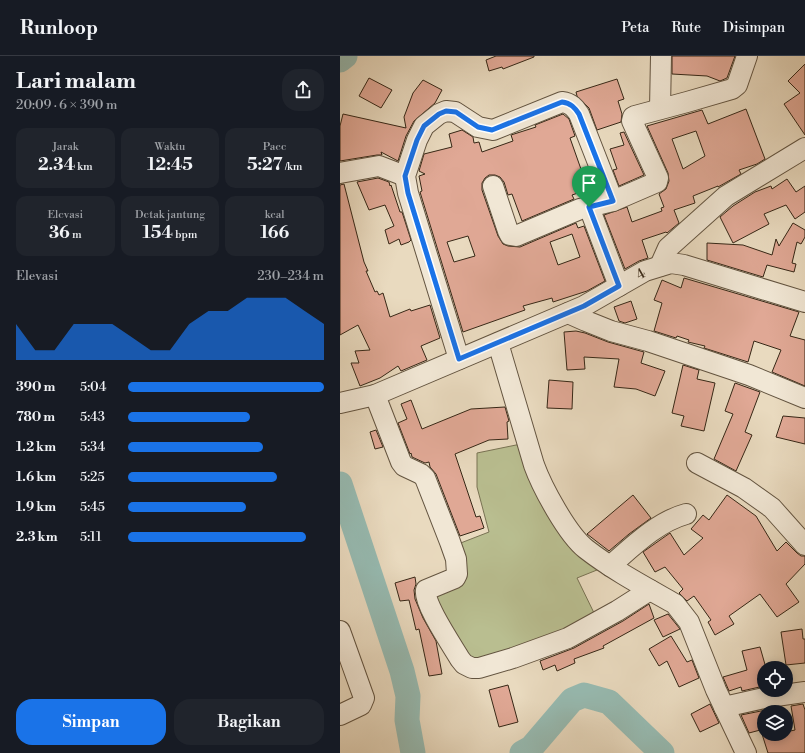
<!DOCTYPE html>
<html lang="id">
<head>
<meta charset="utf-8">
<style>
	body { margin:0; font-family:"Libre Bodoni",serif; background:#20242c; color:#f1f3f6; height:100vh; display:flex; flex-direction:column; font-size:15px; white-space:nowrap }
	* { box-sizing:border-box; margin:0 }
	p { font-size:13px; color:#9ea1a6 }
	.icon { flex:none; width:22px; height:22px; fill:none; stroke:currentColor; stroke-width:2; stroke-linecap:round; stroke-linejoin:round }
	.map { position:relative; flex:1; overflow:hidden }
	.sheet { display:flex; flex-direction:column; background:#171b24; width:340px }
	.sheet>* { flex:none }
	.fabs { position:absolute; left:417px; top:605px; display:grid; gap:8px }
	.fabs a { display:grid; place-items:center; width:36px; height:36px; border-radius:50%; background:#171b24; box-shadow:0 2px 10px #0003; font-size:20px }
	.pin { position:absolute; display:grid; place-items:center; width:34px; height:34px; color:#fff; margin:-41px -17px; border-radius:50% 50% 50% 0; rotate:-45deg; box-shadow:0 0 4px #0007 }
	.pin .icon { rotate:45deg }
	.round { display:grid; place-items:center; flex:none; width:42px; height:42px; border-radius:16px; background:#20242c }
	.head { display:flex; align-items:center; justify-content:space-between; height:68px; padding:0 16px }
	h1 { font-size:22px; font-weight:700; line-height:30px }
	.stats { display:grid; grid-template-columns:repeat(3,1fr); gap:6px; height:68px; padding:4px 16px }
	.stats div { display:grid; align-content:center; border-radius:10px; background:#20242c; text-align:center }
	.stats b { font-size:17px; font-weight:700 }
	.stats small { font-size:11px; font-weight:400 }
	.stats p { font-size:11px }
	.chart { height:112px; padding:8px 16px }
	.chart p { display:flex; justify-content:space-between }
	.chart svg { width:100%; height:72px; margin-top:4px; fill:#1a73e8; opacity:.7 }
	.cta { display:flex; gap:8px; margin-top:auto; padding:8px 16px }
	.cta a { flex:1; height:46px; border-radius:16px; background:#1a73e8; color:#fff; font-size:16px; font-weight:700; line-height:46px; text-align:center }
	.cta a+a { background:#20242c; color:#f1f3f6 }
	ul { padding:0 16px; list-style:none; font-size:13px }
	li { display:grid; grid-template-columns:64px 48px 1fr; align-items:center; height:30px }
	li i { height:10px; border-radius:5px; background:#1a73e8 }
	header { display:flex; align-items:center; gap:24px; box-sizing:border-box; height:56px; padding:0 20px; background:#171b24; border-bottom:1px solid #363941 }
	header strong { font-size:19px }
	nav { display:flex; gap:22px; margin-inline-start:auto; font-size:14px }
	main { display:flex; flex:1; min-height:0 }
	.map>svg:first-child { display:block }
	.green { fill:#b9be90; stroke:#787253 }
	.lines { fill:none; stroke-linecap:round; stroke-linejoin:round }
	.river { stroke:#97bbb2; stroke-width:25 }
	.building { fill:#e0a895; stroke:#362716; fill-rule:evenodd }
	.minor-casing { stroke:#635440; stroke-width:22 }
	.minor { stroke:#f1e7d5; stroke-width:20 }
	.route-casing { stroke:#fff; stroke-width:8 }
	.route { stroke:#1a73e8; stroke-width:5 }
	.labels { text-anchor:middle; stroke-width:4; stroke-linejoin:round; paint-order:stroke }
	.street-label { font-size:14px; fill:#362716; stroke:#f1e7d5 }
</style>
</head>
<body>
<header>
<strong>Runloop</strong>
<nav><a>Peta</a><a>Rute</a><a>Disimpan</a></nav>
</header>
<main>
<section class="sheet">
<div class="head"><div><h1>Lari malam</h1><p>20:09 · 6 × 390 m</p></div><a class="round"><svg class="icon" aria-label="share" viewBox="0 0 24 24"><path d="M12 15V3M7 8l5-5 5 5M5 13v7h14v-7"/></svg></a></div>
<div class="stats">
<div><p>Jarak</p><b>2.34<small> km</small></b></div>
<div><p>Waktu</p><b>12:45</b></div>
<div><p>Pace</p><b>5:27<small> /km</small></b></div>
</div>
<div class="stats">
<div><p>Elevasi</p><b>36<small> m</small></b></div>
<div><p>Detak jantung</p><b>154<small> bpm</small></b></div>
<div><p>kcal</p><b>166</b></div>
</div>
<div class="chart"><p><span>Elevasi</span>230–234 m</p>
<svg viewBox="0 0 160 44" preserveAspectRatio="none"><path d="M0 44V22L10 38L20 38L30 22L40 22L50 22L60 30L70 38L80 38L90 22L100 14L110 14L120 6L130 6L140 6L150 14L160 22V44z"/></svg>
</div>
<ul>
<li><b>390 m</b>5:04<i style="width:100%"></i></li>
<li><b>780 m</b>5:43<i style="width:62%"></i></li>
<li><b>1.2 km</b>5:34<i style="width:69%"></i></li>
<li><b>1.6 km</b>5:25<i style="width:76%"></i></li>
<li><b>1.9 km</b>5:45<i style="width:60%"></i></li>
<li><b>2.3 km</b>5:11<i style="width:91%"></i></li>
</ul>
<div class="cta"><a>Simpan</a><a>Bagikan</a></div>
</section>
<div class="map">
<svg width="465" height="697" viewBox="0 0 465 697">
	<rect width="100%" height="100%" fill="#e9dabf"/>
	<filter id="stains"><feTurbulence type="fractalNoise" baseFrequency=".005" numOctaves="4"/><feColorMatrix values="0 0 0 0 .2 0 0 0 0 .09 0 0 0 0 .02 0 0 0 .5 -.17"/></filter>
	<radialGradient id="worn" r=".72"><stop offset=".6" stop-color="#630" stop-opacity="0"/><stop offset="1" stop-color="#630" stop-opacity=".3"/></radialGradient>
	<path class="green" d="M181,388L262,512L237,522L256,561L177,595L133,604L99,561L87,536L121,523L113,490L149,476L137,431V397Z"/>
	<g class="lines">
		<g class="river">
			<path d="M0,4L5,0"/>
			<path d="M0,428L62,615L68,640L67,664L73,697"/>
			<path d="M182,697L191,692L232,644L244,639L269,646L322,697"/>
		</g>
	</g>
	<g class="building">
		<path d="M156,0H194V1L163,13L162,11L149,15L146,4Z"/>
		<path d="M332,0H395L387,22L380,25L367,20L332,18Z"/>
		<path d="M465,8V79L444,48L460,37L448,25Z"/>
		<path d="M29,22L52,34L41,52L19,40Z"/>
		<path d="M277,23L284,43L278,45L282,58L281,66L257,74L249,52L237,40L236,36Z"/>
		<path d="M83,24L102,34L95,47L74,65L66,80L58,105L41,96L42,99H37L0,105V70L3,58L66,72L64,61L73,37Z"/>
		<path d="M406,53L425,103L417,108L399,114L401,118L378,131V130L353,140L355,147L334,154L339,167L327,177L326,176L302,184L308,202L299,205L285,213L264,159L287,151L292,166L322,155L321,152L324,151L319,138L326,133L329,125L328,117L307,70L362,54L368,68ZM356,75L365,100L343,113L332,83Z"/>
		<path d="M223,58L229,63L235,80L230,82L242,116L247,114L253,132L232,139L234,143L182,165L172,138L168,139L164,126L160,121L155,119H149L145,122L142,127V134L158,180L163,188L168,190L180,191L236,167L238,172L244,170L265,225L247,235L213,246L212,242L183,250L185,254L123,276L80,136L82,135L79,120L85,118L79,115L84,98L112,91L109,78L122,74L133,81L134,87L139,86L142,96L173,85L171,79L196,71L195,69ZM232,178L240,201L218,209L210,186ZM128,180L135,200L114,206L107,186Z"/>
		<path d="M284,76L304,119L279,130L273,114L277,113L270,93L284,89L280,77Z"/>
		<path d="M38,122L49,126L50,130L51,129L60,156H62L71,184L69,186L61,189L59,183L49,188L45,174L54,170L45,149L29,154L17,126Z"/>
		<path d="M447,123L456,136L465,130V156L455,163L446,149L424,158L429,168L393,187L380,161L393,150L415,136L431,130L432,133Z"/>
		<path d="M4,128L24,206L28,215H26L35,236L37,235L39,239L43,237L50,261L70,253L71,255L90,249L100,282L81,290L87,304L61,315L58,310L40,322L20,330L11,307H19L15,295L30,294L18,269L0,279V129Z"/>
		<path d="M453,167L465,174V181L461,188L457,186L452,207L456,208L454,216L427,209L423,221L367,204V187L403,189L432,199L436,183L439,190Z"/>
		<path d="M344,222L459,256L450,280L465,284V330L432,316L441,294L414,285L408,306L364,292L365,290L348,286L349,284L337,280L336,282L314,275L322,247L314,244L322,224L341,232Z"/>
		<path d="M291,245L297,263L285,267L279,265L274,251Z"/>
		<path d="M236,275L245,277L268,286L304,296L301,307L325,315L315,340L296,333L274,331L279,303L244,301L245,313L227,314L224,276Z"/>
		<path d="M343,309L359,314L357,323L375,327L364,375L341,370L344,360L332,357Z"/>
		<path d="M209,324L233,326L232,353L207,352Z"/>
		<path d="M395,327L420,336L405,376L412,379L396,415L374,403L393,358L385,355Z"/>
		<path d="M71,344L82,373L131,353L165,351L169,365L167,366L168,383L149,384L115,398L136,461L140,460L144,472L120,480L96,418L90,411L89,406L85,407L72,401L71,397L70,398L58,367L67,363L61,348Z"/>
		<path d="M443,360L465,362V388L436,381Z"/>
		<path d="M36,374L43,391L35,393L30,376Z"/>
		<path d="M293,439L311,462L289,478L269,495L247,478Z"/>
		<path d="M387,439L416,460L437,495L446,486L457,497L461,500H465V508L446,528L459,546L437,561L420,538L389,560L394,568L375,579L368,566L371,564L354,540L347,545L339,537L343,533L325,511L315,516L303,496L330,477L344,499L363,482L351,473L363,459L369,464Z"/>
		<path d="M75,521L76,528L74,534L75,543L83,562L96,585L102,618L89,620L79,573L76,574L69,544L60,545L55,527Z"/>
		<path d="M309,548L314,562L263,590L264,592L234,603L235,607L217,615L215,609L203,614L200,605L234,592L283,565Z"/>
		<path d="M328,558L340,573L323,581L314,564Z"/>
		<path d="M462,573L463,583H465V607L446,609L441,576Z"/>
		<path d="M331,580L347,606L352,604L359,622L339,631L327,605L319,610L309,593Z"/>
		<path d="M420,591L426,612H424V630L402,635L401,631L389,635L383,621L407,614L402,595Z"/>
		<path d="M168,629L178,666L159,671L149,634Z"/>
		<path d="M370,648L379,667L360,676L351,658Z"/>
		<path d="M463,648L465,654V697H428L422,678H446V676L455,674L451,650Z"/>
		<path d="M436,652L437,656H424V673L409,677L401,659Z"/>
	</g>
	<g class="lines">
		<g class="minor-casing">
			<g id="minor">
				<path d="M320,53L321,0"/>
				<path d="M0,117L39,110L65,120"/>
				<path d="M153,130L168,175L170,179L176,180L240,153L273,145L317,126L318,122L292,65L293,61L295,60L347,46L392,33L397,29L407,0"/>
				<path d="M249,151L279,230"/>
				<path d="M320,210L328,192L386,140L465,92"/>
				<path d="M228,257L246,265L271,275L308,285L409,319L465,342"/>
				<path d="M158,287L194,409C202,431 227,478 246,493C273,514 305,531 335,548L349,566L376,634L406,697"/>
				<path d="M119,303L68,137L65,120L77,84L84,70L99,58L106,55L115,56L138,71L153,74L222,46C231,47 235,52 239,58L273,145"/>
				<path d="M35,339L61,406L64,410L81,418L85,422L110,486L116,503L117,518L115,522L86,534C82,545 113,591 120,603L124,608L132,612H139L173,602L228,582L277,555L310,534"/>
				<path id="s1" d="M0,347L35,339L244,250L305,215L331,207L344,209L465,246"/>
				<path d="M357,407L404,432L432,452L465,489"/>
				<path d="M270,510C293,490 317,466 346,458"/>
				<path d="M0,575L24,642L21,649L0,659"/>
				<path d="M384,651L429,641L465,636"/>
			</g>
		</g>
		<use href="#minor" class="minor"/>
	</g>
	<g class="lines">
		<g class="route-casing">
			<path id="route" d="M222,46C231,47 235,52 239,58L273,145L249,151L279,230L244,250L119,303L68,137L65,120L77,84L84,70L99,58L106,55L116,56L138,71L152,74Z"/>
		</g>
		<use href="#route" class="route"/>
	</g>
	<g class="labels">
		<g class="street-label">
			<text dy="5" stroke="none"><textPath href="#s1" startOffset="328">4</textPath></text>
		</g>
	</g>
	<rect width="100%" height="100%" filter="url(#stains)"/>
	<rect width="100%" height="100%" fill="url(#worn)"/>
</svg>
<div class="fabs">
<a><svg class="icon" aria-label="locate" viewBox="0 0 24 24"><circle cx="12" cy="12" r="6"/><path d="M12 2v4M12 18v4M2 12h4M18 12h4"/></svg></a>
<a><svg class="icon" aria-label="layers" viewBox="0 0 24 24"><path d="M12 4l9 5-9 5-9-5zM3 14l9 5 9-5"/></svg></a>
</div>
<div class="pin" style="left:249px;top:151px;background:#1e9e55"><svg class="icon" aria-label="arrive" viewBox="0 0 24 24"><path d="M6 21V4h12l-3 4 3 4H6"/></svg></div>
</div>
</main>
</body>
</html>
